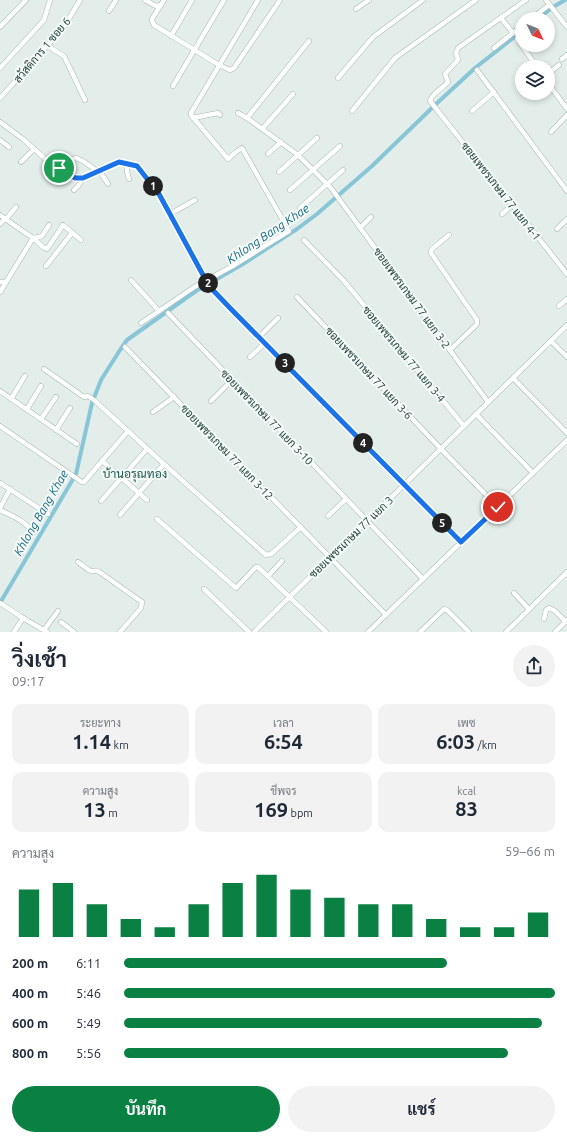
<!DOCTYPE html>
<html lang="th">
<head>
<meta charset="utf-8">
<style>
	body { margin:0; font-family:Ubuntu,Sarabun,sans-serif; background:#f2f2f3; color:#1f2937; height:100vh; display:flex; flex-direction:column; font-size:15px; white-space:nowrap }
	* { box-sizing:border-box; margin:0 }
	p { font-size:13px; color:#747a83 }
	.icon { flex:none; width:22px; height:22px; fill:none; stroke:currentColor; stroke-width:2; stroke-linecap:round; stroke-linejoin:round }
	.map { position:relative; height:632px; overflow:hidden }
	.side { display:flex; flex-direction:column; background:#fff; flex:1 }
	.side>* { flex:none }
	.needle { width:26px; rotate:133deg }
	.controls { position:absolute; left:515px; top:12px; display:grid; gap:8px }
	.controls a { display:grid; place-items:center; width:40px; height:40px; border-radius:50%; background:#fff; box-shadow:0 2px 6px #0003; font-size:20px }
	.pin { position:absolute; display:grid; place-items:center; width:34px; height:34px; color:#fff; margin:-17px; border:2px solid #fff; border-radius:50%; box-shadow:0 1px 4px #0007 }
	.km { position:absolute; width:20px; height:20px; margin:-10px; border-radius:50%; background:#222; color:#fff; font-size:11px; line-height:20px; text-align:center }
	.round { display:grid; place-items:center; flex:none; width:42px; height:42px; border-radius:21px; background:#f2f2f3 }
	.overview { display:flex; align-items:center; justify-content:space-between; height:68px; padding:0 12px }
	h1 { font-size:22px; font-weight:700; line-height:30px }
	.figures { display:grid; grid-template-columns:repeat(3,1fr); gap:6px; height:68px; padding:4px 12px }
	.figures div { display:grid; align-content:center; border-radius:10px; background:#f2f2f3; text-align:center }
	.figures b { font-size:20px; font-weight:700 }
	.figures small { font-size:11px; font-weight:400 }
	.figures p { font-size:11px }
	.chart { height:112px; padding:8px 12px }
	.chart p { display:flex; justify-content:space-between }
	.chart svg { width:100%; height:72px; margin-top:4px; stroke:#0b8043; stroke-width:6 }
	.primary-button { display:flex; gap:8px; margin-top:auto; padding:8px 12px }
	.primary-button a { flex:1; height:46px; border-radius:24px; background:#0b8043; color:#fff; font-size:16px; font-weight:700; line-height:46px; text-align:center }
	.primary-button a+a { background:#f2f2f3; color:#1f2937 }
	ul { padding:0 12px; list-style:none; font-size:13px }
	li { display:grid; grid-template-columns:64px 48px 1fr; align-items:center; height:30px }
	li i { height:10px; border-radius:5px; background:#0b8043 }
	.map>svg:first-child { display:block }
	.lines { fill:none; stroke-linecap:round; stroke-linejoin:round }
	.canal { stroke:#87c5d7; stroke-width:4 }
	.minor-casing { stroke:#a5b7b2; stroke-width:5.5 }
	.minor { stroke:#fff; stroke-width:4.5 }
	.route-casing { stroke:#fff; stroke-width:8 }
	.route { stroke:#1a73e8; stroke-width:5 }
	.labels { text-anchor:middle; stroke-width:4; stroke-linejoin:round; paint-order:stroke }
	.street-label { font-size:11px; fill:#21413b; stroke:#f4faf8 }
	.water-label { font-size:12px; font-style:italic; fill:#166882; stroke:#f4faf8 }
	.neighbourhood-label { font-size:12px; fill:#1b554b; stroke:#f4faf8 }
</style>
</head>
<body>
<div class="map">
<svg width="567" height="632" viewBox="0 0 567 632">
	<rect width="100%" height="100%" fill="#e3eeea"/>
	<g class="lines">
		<g class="canal">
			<path d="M538,19L553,7L565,0"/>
			<path d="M0,603L76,474L92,403L101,380L120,350L127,340L196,291L243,264L297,229L317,214L372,166L435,105L475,68L522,31"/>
		</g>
		<g class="minor-casing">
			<g id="minor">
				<path d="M145,0L156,6L161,5"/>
				<path d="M164,0L152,19V21L154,25L219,65L230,70L234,68L280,0"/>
				<path d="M526,0L458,48L456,53L458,59L457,61L445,74L448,82C442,89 432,93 430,101L567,274"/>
				<path d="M546,0L567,27"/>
				<path d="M356,9L369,0"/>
				<path d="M109,11L116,0"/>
				<path d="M501,18L513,33"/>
				<path d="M531,19L549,5"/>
				<path d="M0,27L26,0"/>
				<path d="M171,36L192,0"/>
				<path d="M517,39L537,67"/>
				<path d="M48,45L54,50L64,56L85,100"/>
				<path d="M494,48L522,26"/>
				<path d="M562,59L567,55"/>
				<path d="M0,68L44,20L50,0"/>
				<path d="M477,70L567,191"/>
				<path d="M548,74L559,65"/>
				<path d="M338,78L373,37L423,0"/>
				<path d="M548,83L567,109"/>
				<path d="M173,86L224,0"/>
				<path d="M0,98L64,27L80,0"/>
				<path d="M352,111L395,58L476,0"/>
				<path d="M472,111L494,92"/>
				<path d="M238,113L247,118L298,155L331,188L488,402"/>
				<path d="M193,118L218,113L220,115"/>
				<path d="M247,118L309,41"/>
				<path d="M0,122L23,139L51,164L55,167L63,170L78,179L83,178L119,162L137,166L159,194L209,286L230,308L461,542"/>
				<path d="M263,128L293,94"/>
				<path d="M551,132L567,115"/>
				<path d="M0,140L9,147"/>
				<path d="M268,154L281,142"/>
				<path d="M21,162L34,149"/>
				<path d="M127,164V172L129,179"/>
				<path d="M59,168L69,160L76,158L83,161L97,171"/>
				<path d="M99,170L108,184"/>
				<path d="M279,172L317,138"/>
				<path d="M74,190L78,186L83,178"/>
				<path d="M290,190L340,146"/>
				<path d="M300,208L343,170"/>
				<path d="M170,214L195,200"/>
				<path d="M502,214L512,205"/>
				<path d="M0,215L14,225L33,238L39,237L42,236L49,225"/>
				<path d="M6,219L16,207"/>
				<path d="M0,224L5,219"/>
				<path d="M360,228L371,217"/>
				<path d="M557,229L567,219"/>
				<path d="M449,235L432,249L431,251V253L477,320V324L474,327L450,350"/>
				<path d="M304,240L344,281L464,426"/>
				<path d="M46,266L72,233"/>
				<path d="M131,280L159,311"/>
				<path d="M0,282H6"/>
				<path d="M0,292L33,238L43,247L47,249L63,225L81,240"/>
				<path d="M297,297L441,449L498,507"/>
				<path d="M559,306L567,299"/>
				<path d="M168,313L423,579"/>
				<path d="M141,323L196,286L231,267L289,231L242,148L236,152L228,159L191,115V113L258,0"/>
				<path d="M259,337L278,318"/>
				<path d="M551,341L567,357"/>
				<path d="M125,347L386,615"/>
				<path d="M250,357L265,343"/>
				<path d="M44,369L81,395L84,397L88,396L94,400L164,464L266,555L271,554L301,527"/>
				<path d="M513,378L567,433"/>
				<path d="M0,391L77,444"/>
				<path d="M11,399L25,376"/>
				<path d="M211,401L232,380"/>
				<path d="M27,409L41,386"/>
				<path d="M153,412L174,397"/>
				<path d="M476,414L533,473"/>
				<path d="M41,419L56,397"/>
				<path d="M0,426L70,474L82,482H84L128,431"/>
				<path d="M56,430L70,408"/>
				<path d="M102,461L147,500"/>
				<path d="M0,483L48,514"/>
				<path d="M101,501L147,449"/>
				<path d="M0,508L10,489"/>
				<path d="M0,510C12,516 26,521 33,533"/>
				<path d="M120,515L164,464"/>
				<path d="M328,516L346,499"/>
				<path d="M157,519L236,588L256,567H258L326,632"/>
				<path d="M78,562C81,564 85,568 89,570C92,572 95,570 98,571L142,602L141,608L120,632"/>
				<path d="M268,576L282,561"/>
				<path d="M204,589L249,632"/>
				<path d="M514,593L529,609"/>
				<path d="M0,603L23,618L14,632"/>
				<path d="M23,618L47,632"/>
				<path d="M544,619L546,610L549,608L555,611L565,621"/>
				<path d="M61,622L74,632"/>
				<path d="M44,630L58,611"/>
				<path d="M254,632L567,325"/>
				<path d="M368,632L567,440"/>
				<path d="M420,632L444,609L447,610L469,632"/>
				<path d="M506,632L567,572"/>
				<path d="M555,632L567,620"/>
			</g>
		</g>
		<use href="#minor" class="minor"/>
	</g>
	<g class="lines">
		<g class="route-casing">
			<path id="route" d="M59,168L64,170L75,178H83L119,162L137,166L159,194L209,286L230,308L461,542L498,507"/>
		</g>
		<use href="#route" class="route"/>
	</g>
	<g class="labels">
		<g class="street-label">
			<text transform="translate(42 50) rotate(-50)" y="4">สวัสดิการ 1 ซอย 6</text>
			<text transform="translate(501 191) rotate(52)" y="4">ซอยเพชรเกษม 77 แยก 4-1</text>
			<text transform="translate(412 298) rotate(54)" y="4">ซอยเพชรเกษม 77 แยก 3-2</text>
			<text transform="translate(404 354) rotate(50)" y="4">ซอยเพชรเกษม 77 แยก 3-4</text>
			<text transform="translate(369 373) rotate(47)" y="4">ซอยเพชรเกษม 77 แยก 3-6</text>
			<text transform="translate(267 417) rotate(46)" y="4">ซอยเพชรเกษม 77 แยก 3-10</text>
			<text transform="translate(227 452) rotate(46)" y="4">ซอยเพชรเกษม 77 แยก 3-12</text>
			<text transform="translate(351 537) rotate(-44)" y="4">ซอยเพชรเกษม 77 แยก 3</text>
		</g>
		<g class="water-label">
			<text transform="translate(268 234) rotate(-34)" y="4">Khlong Bang Khae</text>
			<text transform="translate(41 513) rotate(-60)" y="4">Khlong Bang Khae</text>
		</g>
		<g class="neighbourhood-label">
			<text x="135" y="478">บ้านอรุณทอง</text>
		</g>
	</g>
</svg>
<div class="controls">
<a><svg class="needle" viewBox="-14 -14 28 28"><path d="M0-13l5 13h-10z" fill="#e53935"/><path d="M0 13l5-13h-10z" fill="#747a83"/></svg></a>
<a><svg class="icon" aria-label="layers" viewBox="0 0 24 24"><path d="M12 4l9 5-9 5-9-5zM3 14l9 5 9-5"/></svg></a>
</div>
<div class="pin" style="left:59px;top:168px;background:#1e9e55"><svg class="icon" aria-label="arrive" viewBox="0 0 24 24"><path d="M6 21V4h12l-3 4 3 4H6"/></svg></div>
<div class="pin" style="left:498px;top:507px;background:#d93025"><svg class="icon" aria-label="check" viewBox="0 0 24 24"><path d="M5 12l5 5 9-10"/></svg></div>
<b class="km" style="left:153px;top:186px">1</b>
<b class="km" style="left:208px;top:283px">2</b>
<b class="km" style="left:285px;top:363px">3</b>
<b class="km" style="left:363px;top:443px">4</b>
<b class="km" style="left:442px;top:523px">5</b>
</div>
<section class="side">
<div class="overview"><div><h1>วิ่งเช้า</h1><p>09:17</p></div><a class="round"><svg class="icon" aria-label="share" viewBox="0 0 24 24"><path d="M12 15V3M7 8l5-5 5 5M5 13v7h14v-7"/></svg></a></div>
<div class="figures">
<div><p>ระยะทาง</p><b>1.14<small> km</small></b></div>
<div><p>เวลา</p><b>6:54</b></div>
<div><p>เพซ</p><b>6:03<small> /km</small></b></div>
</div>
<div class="figures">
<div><p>ความสูง</p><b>13<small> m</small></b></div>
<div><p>ชีพจร</p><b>169<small> bpm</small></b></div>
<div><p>kcal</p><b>83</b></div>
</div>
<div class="chart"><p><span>ความสูง</span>59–66 m</p>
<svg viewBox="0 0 160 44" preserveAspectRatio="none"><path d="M5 44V15M15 44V11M25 44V24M35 44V33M45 44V38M55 44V24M65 44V11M75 44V6M85 44V15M95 44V20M105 44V24M115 44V24M125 44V33M135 44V38M145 44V38M155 44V29"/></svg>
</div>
<ul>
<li><b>200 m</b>6:11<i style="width:75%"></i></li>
<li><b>400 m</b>5:46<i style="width:100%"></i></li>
<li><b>600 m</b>5:49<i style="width:97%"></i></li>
<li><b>800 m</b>5:56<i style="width:89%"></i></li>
</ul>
<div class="primary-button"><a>บันทึก</a><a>แชร์</a></div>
</section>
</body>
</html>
